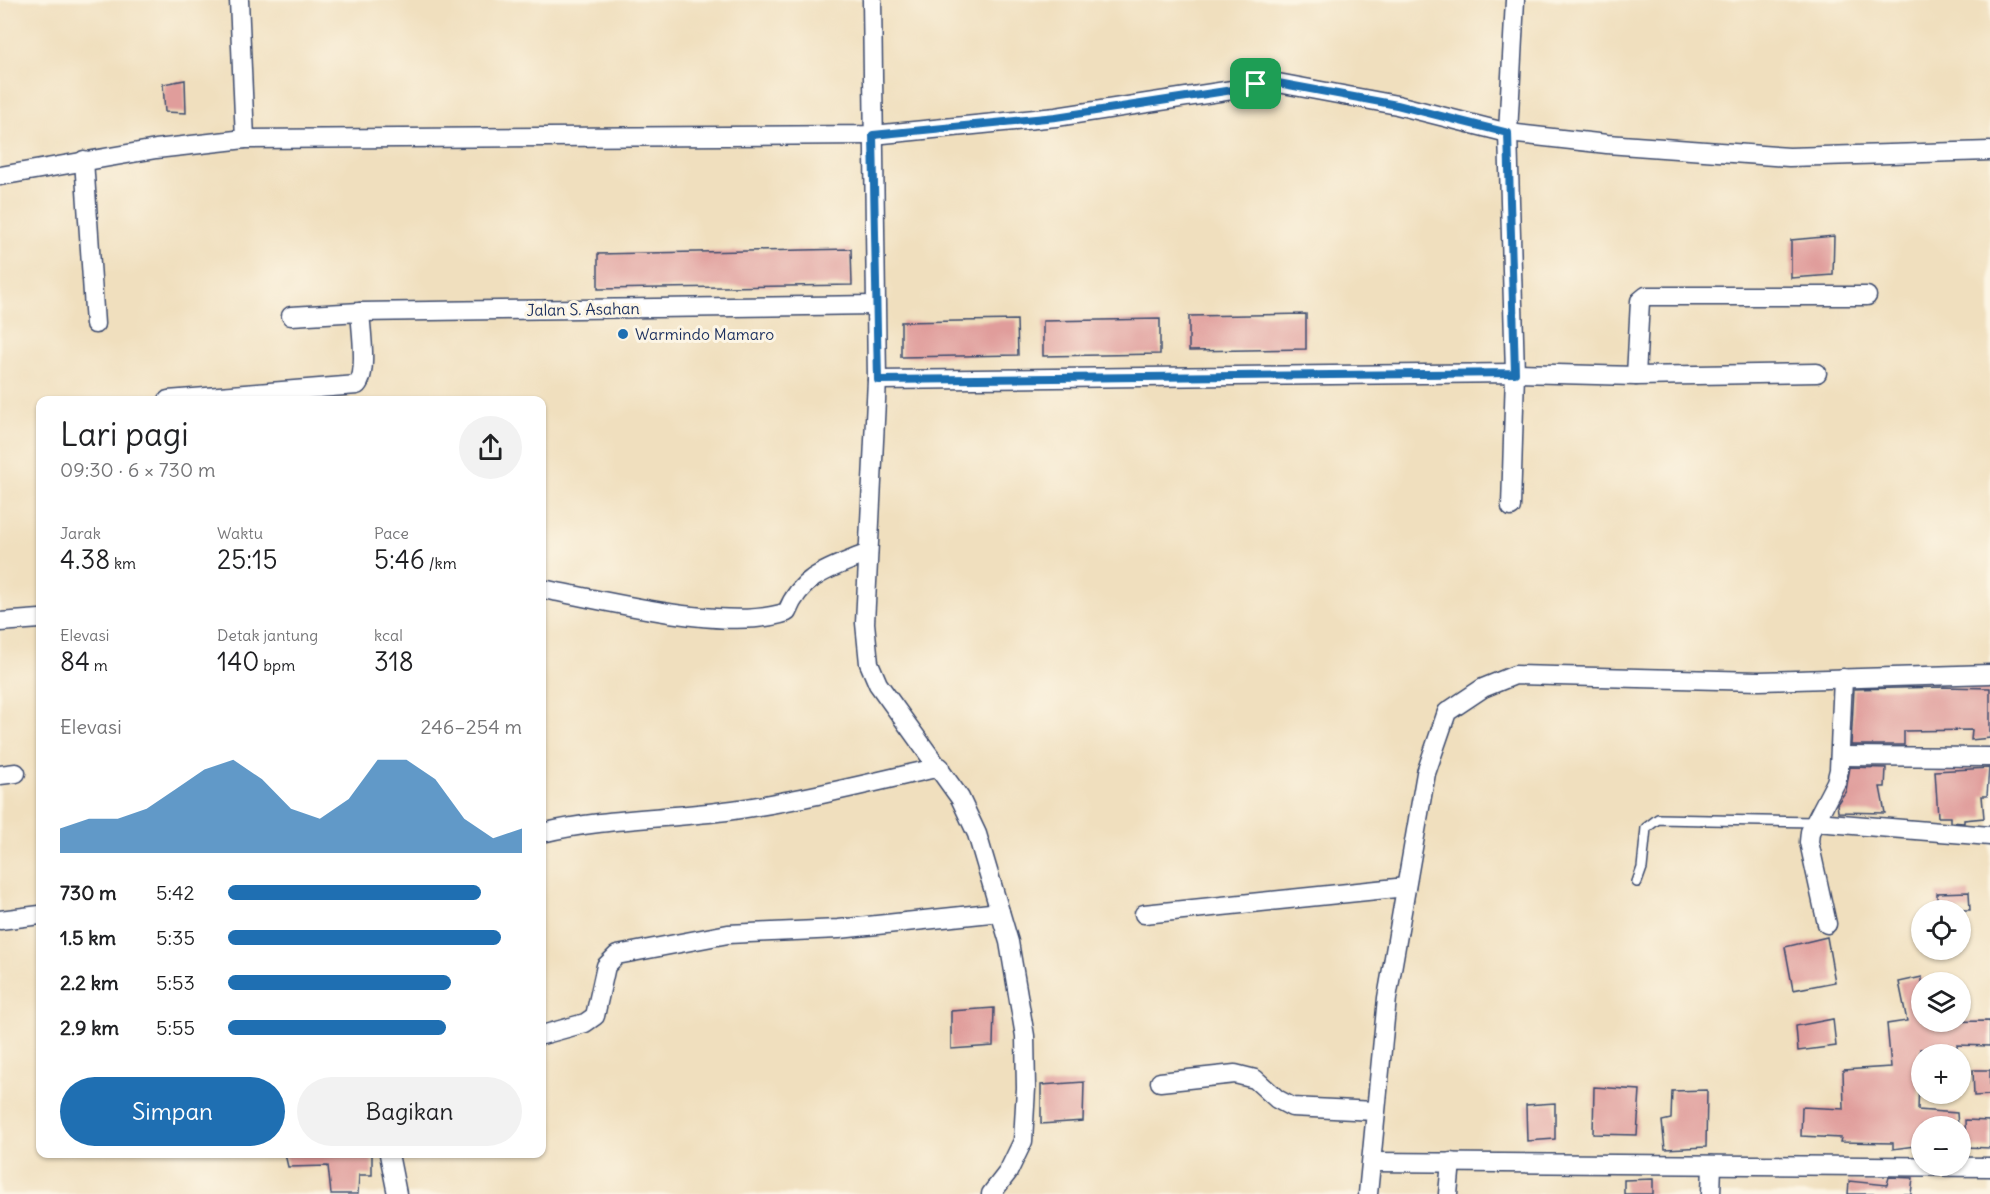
<!DOCTYPE html>
<html lang="id">
<head>
<meta charset="utf-8">
<style>
	body { margin:0; font-family:Delius,sans-serif; background:#f2f2f2; color:#202124; height:100vh; display:flex; flex-direction:column; font-size:22px; white-space:nowrap }
	* { box-sizing:border-box; margin:0 }
	p { font-size:20px; color:#757577 }
	.icon { flex:none; width:33px; height:33px; fill:none; stroke:currentColor; stroke-width:2; stroke-linecap:round; stroke-linejoin:round }
	.map { position:relative; flex:1; overflow:hidden }
	.side { position:absolute; left:36px; top:396px; width:510px; height:762px; display:flex; flex-direction:column; background:#fff; border-radius:12px; box-shadow:0 2px 4px #0004 }
	.side>* { flex:none }
	.fabs { position:absolute; left:1911px; top:900px; display:grid; gap:12px }
	.fabs a { display:grid; place-items:center; width:60px; height:60px; border-radius:50%; background:#fff; box-shadow:0 2px 4px #0004; font-size:30px }
	.pin { position:absolute; display:grid; place-items:center; width:51px; height:51px; color:#fff; margin:-26px; border-radius:12px; box-shadow:0 3px 9px #0006 }
	.round { display:grid; place-items:center; flex:none; width:63px; height:63px; border-radius:32px; background:#f2f2f2 }
	.overview { display:flex; align-items:center; justify-content:space-between; height:102px; padding:0 24px }
	h1 { font-size:33px; font-weight:600; line-height:45px }
	.metrics { display:grid; grid-template-columns:repeat(3,1fr); gap:9px; height:102px; padding:6px 24px }
	.metrics div { display:grid; align-content:center }
	.metrics b { font-size:26px; font-weight:600 }
	.metrics small { font-size:16px; font-weight:400 }
	.metrics p { font-size:16px }
	.chart { height:168px; padding:12px 24px }
	.chart p { display:flex; justify-content:space-between }
	.chart svg { width:100%; height:108px; margin-top:6px; fill:#1f6fb2; opacity:.7 }
	.cta { display:flex; gap:12px; margin-top:auto; padding:12px 24px }
	.cta a { flex:1; height:69px; border-radius:36px; background:#1f6fb2; color:#fff; font-size:24px; font-weight:600; line-height:69px; text-align:center }
	.cta a+a { background:#f2f2f2; color:#202124 }
	ul { padding:0 24px; list-style:none; font-size:20px }
	li { display:grid; grid-template-columns:96px 72px 1fr; align-items:center; height:45px }
	li i { height:15px; border-radius:8px; background:#1f6fb2 }
	.map>svg:first-child { display:block }
	.building { fill:#e09d9b }
	.lines { fill:none; stroke-linecap:round; stroke-linejoin:round }
	.lane-casing { stroke:#3b496c; stroke-width:12 }
	.street-casing { stroke:#3b496c; stroke-width:21 }
	.lane { stroke:#fff; stroke-width:9 }
	.street { stroke:#fff; stroke-width:18 }
	.route-casing { stroke:#fff; stroke-width:12 }
	.route { stroke:#1f6fb2; stroke-width:8 }
	.poi-dot { fill:#1f6fb2; stroke:#fcf5e5; stroke-width:2 }
	.labels { text-anchor:middle; stroke-width:6; stroke-linejoin:round; paint-order:stroke }
	.street-label { font-size:16px; fill:#1b2f5e; stroke:#fcf5e5 }
	.poi-label { font-size:16px; fill:#1b2f5e; stroke:#fcf5e5; text-anchor:start }
</style>
</head>
<body>
<div class="map">
<svg width="1990" height="1194" viewBox="0 0 1990 1194">
	<rect width="100%" height="100%" fill="#fcf5e5"/>
	<filter id="ink" filterUnits="userSpaceOnUse"><feTurbulence type="fractalNoise" baseFrequency=".0167" numOctaves="2"/><feDisplacementMap in="SourceGraphic" scale="12" xChannelSelector="R" yChannelSelector="G"/><feConvolveMatrix kernelMatrix="1 2 1 2 8 2 1 2 1" color-interpolation-filters="sRGB"/></filter>
	<filter id="wash" filterUnits="userSpaceOnUse"><feTurbulence type="fractalNoise" baseFrequency=".008" numOctaves="4" result="noise"/><feDisplacementMap in="SourceGraphic" scale="24" xChannelSelector="R" yChannelSelector="G"/><feGaussianBlur stdDeviation="1.35" result="paint"/><feColorMatrix in="noise" values="0 0 0 0 0 0 0 0 0 0 0 0 0 0 0 0 0 1.4 0 .05"/><feComposite in="paint" operator="in"/></filter>
	<g filter="url(#wash)">
		<rect width="100%" height="100%" fill="#f0dfbe"/>
		<g id="blocks">
			<g class="building">
				<path d="M185,80L186,113L165,112L163,84Z"/>
				<path d="M1834,236L1833,275L1791,278V240Z"/>
				<path d="M851,249L852,285L598,289V254Z"/>
				<path d="M1306,314V349L1189,351V316Z"/>
				<path d="M1160,319V354L1043,356V321Z"/>
				<path d="M1017,320L1018,355L901,357V322Z"/>
				<path d="M1944,687L1990,688V738L1971,740L1972,730L1904,731V745H1851L1854,689Z"/>
				<path d="M1850,767L1886,768L1885,787H1880L1885,813L1838,812L1837,804L1846,791Z"/>
				<path d="M1989,768L1987,796H1982L1984,818L1964,820V823L1950,822V817H1938L1935,771Z"/>
				<path d="M1969,892L1970,910H1937V893Z"/>
				<path d="M1827,937L1835,982L1793,990L1785,947Z"/>
				<path d="M1922,977V1022L1990,1021V1046L1957,1045V1049H1920L1918,1110L1957,1113L1958,1126H1922V1145L1893,1149V1143L1840,1142L1841,1138L1801,1136L1802,1107L1844,1109L1843,1070L1891,1067L1887,1024L1907,1021L1899,982Z"/>
				<path d="M994,1008L993,1046L951,1049V1011Z"/>
				<path d="M1833,1019L1836,1046L1798,1051L1796,1026Z"/>
				<path d="M1973,1070H1990V1095L1974,1096Z"/>
				<path d="M1084,1082L1083,1121L1041,1124V1085Z"/>
				<path d="M1594,1087L1640,1090L1637,1135L1593,1134Z"/>
				<path d="M1707,1090L1706,1147L1665,1149L1662,1121L1671,1119L1672,1091Z"/>
				<path d="M1555,1103V1139L1527,1141L1526,1105Z"/>
				<path d="M1965,1120L1990,1121V1148L1966,1147Z"/>
				<path d="M285,1154H372V1175H359L358,1194H331L328,1166L288,1167Z"/>
				<path d="M1889,1177L1913,1178L1911,1194H1848L1849,1181L1887,1185Z"/>
				<path d="M1653,1179V1194H1624V1180Z"/>
			</g>
		</g>
	</g>
	<g filter="url(#ink)">
		<use href="#blocks" fill-opacity="0" stroke="#3b496c" stroke-width="1.5"/>
		<g class="lines">
			<g class="lane-casing">
				<path id="lane" d="M1637,882L1642,868L1646,828L1658,819L1816,822"/>
			</g>
			<g class="street-casing">
				<g id="street">
					<path d="M239,0L245,139"/>
					<path d="M872,0L877,380L865,623L869,663L878,684L960,798L977,834L1009,942L1025,1036L1026,1088L1023,1141L1008,1172L991,1194"/>
					<path d="M84,160L95,324"/>
					<path d="M0,176L156,149L245,139L873,135L1056,117L1278,83L1397,105L1508,133L1607,144L1789,157L1990,151"/>
					<path d="M291,316L360,312L875,305"/>
					<path d="M1636,376L1640,301L1646,296H1867"/>
					<path d="M877,380L1515,373L1636,376L1817,373"/>
					<path d="M168,400L357,385C368,373 361,329 360,312"/>
					<path d="M1511,507L1515,373L1508,133L1515,0"/>
					<path d="M542,589C605,600 728,633 787,612C802,574 832,568 868,553"/>
					<path d="M0,622L40,619"/>
					<path d="M1840,756L1990,757"/>
					<path d="M0,775L16,773"/>
					<path d="M1816,822L1990,836"/>
					<path d="M542,833C604,818 669,819 733,810C803,800 871,783 940,767"/>
					<path d="M1144,914L1406,887"/>
					<path d="M0,920L40,915"/>
					<path d="M1827,924L1809,842L1810,832L1836,782L1839,770L1843,678"/>
					<path d="M542,1035L585,1023L595,1016L606,966L617,955L728,934L839,929L1000,912"/>
					<path d="M1160,1082L1235,1074L1255,1079L1277,1099L1292,1107L1375,1111"/>
					<path d="M389,1154L397,1194"/>
					<path d="M1372,1162L1990,1167"/>
					<path d="M1368,1194L1387,998L1426,773L1447,712L1483,688L1515,675L1759,681L1990,674"/>
					<path d="M1448,1194L1451,1162"/>
					<path d="M1711,1194L1712,1165"/>
				</g>
			</g>
			<use href="#lane" class="lane"/>
			<use href="#street" class="street"/>
		</g>
	</g>
	<g class="lines" filter="url(#ink)">
		<g class="route-casing">
			<path id="route" d="M1278,83L1397,105L1508,133L1515,373L878,380L873,135L1056,117Z"/>
		</g>
		<use href="#route" class="route"/>
	</g>
	<circle class="poi-dot" cx="623" cy="334" r="6"/>
	<g class="labels">
		<g class="street-label">
			<text transform="translate(583 309) rotate(-1)" y="6">Jalan S. Asahan</text>
		</g>
		<g class="poi-label">
			<text x="635" y="340">Warmindo Mamaro</text>
		</g>
	</g>
</svg>
<div class="fabs">
<a><svg class="icon" aria-label="locate" viewBox="0 0 24 24"><circle cx="12" cy="12" r="6"/><path d="M12 2v4M12 18v4M2 12h4M18 12h4"/></svg></a>
<a><svg class="icon" aria-label="layers" viewBox="0 0 24 24"><path d="M12 4l9 5-9 5-9-5zM3 14l9 5 9-5"/></svg></a>
<a>+</a>
<a>−</a>
</div>
<div class="pin" style="left:1256px;top:84px;background:#1e9e55"><svg class="icon" aria-label="arrive" viewBox="0 0 24 24"><path d="M6 21V4h12l-3 4 3 4H6"/></svg></div>
<section class="side">
<div class="overview"><div><h1>Lari pagi</h1><p>09:30 · 6 × 730 m</p></div><a class="round"><svg class="icon" aria-label="share" viewBox="0 0 24 24"><path d="M12 15V3M7 8l5-5 5 5M5 13v7h14v-7"/></svg></a></div>
<div class="metrics">
<div><p>Jarak</p><b>4.38<small> km</small></b></div>
<div><p>Waktu</p><b>25:15</b></div>
<div><p>Pace</p><b>5:46<small> /km</small></b></div>
</div>
<div class="metrics">
<div><p>Elevasi</p><b>84<small> m</small></b></div>
<div><p>Detak jantung</p><b>140<small> bpm</small></b></div>
<div><p>kcal</p><b>318</b></div>
</div>
<div class="chart"><p><span>Elevasi</span>246–254 m</p>
<svg viewBox="0 0 160 44" preserveAspectRatio="none"><path d="M0 44V34L10 30L20 30L30 26L40 18L50 10L60 6L70 14L80 26L90 30L100 22L110 6L120 6L130 14L140 30L150 38L160 34V44z"/></svg>
</div>
<ul>
<li><b>730 m</b>5:42<i style="width:86%"></i></li>
<li><b>1.5 km</b>5:35<i style="width:93%"></i></li>
<li><b>2.2 km</b>5:53<i style="width:76%"></i></li>
<li><b>2.9 km</b>5:55<i style="width:74%"></i></li>
</ul>
<div class="cta"><a>Simpan</a><a>Bagikan</a></div>
</section>
</div>
</body>
</html>
